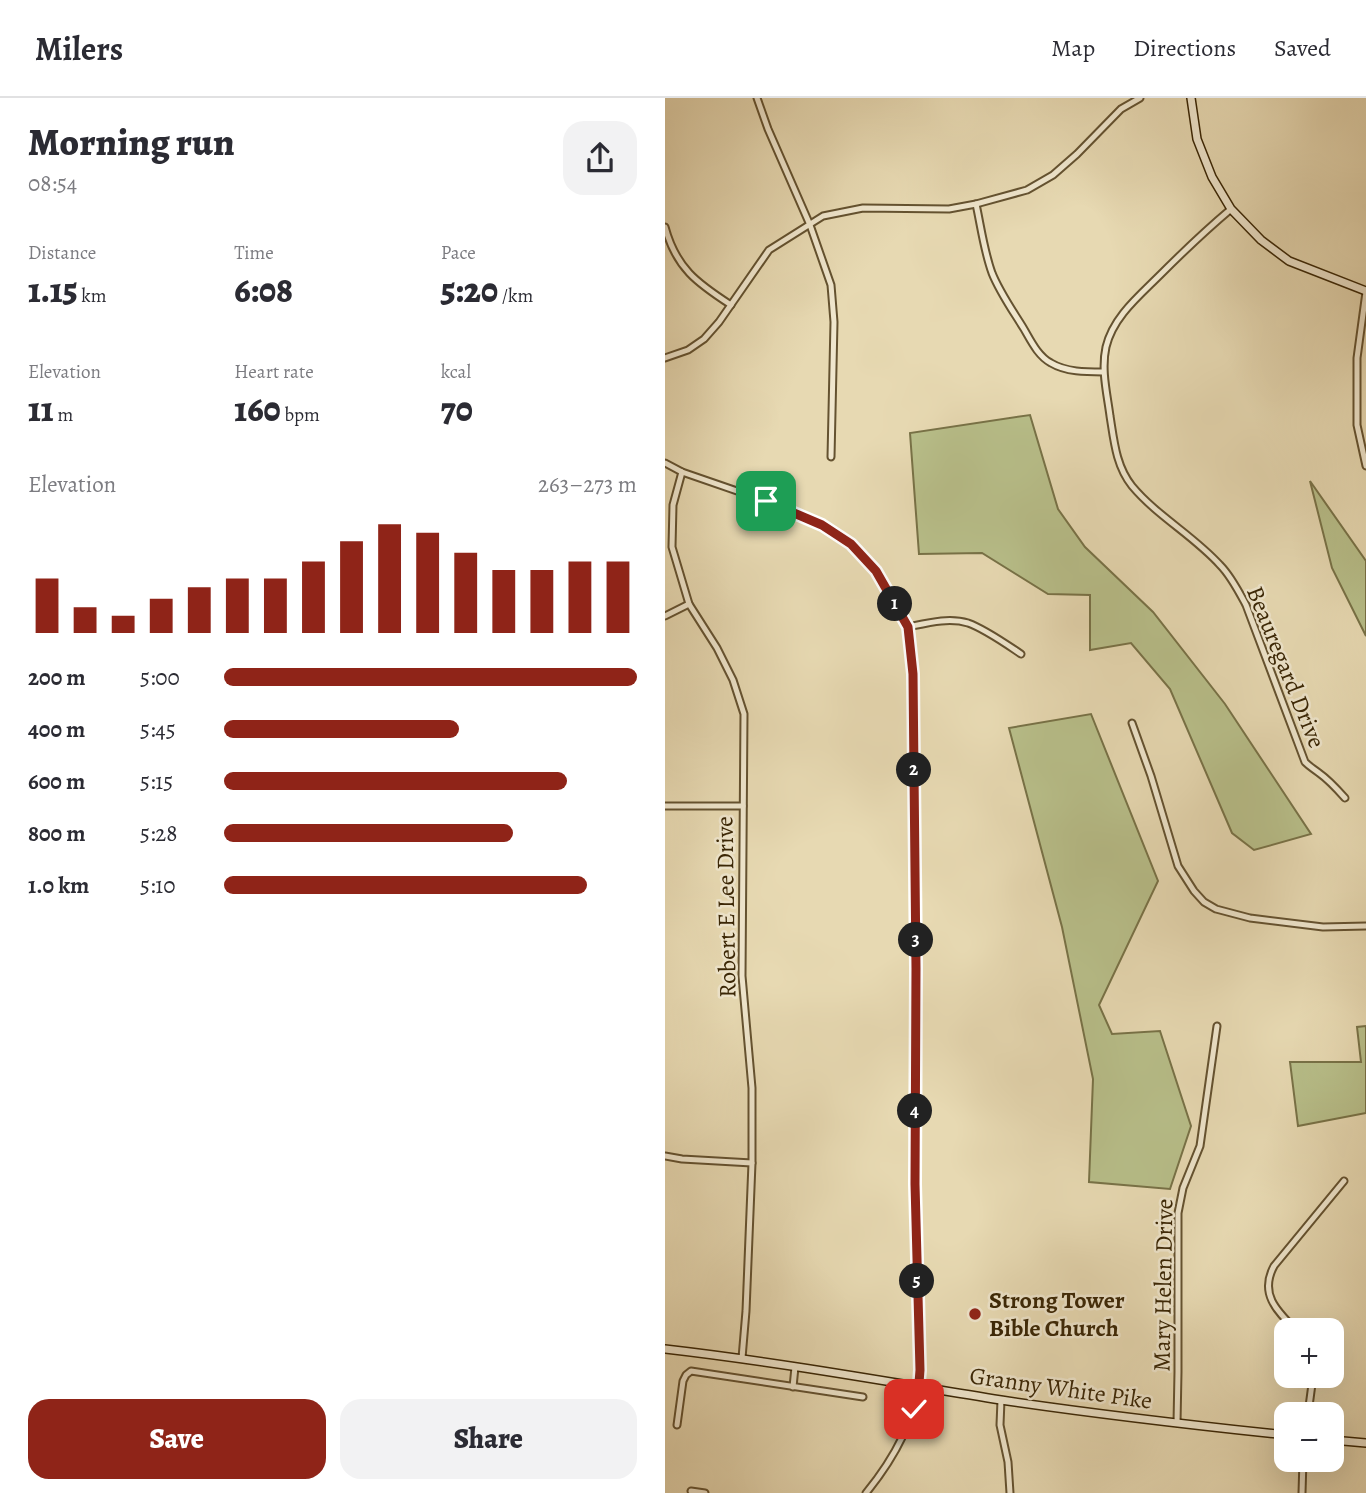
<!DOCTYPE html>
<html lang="en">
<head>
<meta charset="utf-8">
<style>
	body { margin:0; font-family:Alegreya,serif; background:#f2f2f3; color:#2b2b33; height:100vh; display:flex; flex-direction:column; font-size:26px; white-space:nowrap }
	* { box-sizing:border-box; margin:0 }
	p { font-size:23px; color:#7c7c81 }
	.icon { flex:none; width:38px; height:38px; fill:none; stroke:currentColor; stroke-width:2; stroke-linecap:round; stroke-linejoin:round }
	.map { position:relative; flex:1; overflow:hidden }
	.drawer { display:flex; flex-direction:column; background:#fff; width:665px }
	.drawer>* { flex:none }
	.controls { position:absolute; left:609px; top:1220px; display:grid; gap:14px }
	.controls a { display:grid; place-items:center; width:70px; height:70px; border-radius:14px; background:#fff; box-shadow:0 7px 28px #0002; font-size:35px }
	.pin { position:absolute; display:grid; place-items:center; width:60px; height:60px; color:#fff; margin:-30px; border-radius:14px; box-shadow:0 4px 10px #0006 }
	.km { position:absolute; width:35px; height:35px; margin:-18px; border-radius:50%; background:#222; color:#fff; font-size:19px; line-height:35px; text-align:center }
	.round { display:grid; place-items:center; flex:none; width:74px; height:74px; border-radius:21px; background:#f2f2f3 }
	.headline { display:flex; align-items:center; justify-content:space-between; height:119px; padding:0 28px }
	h1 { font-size:38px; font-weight:800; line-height:52px }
	.metrics { display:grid; grid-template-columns:repeat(3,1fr); gap:10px; height:119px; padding:7px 28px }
	.metrics div { display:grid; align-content:center }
	.metrics b { font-size:35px; font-weight:800 }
	.metrics small { font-size:19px; font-weight:400 }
	.metrics p { font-size:19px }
	.chart { height:196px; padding:14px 28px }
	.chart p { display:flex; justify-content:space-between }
	.chart svg { width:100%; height:126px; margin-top:7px; stroke:#8f2418; stroke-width:6 }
	.primary-button { display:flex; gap:14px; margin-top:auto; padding:14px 28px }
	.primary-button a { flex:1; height:80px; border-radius:21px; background:#8f2418; color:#fff; font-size:28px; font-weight:800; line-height:80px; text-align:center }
	.primary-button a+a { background:#f2f2f3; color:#2b2b33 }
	ul { padding:0 28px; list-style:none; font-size:23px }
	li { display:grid; grid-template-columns:112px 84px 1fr; align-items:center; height:52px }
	li i { height:18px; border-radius:9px; background:#8f2418 }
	header { display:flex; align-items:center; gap:42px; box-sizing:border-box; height:98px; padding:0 35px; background:#fff; border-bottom:2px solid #e1e1e2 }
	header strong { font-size:33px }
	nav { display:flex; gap:38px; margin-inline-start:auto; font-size:24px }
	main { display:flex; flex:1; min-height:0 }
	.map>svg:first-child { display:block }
	.green { fill:#b8bf8a; stroke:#787247; stroke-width:2 }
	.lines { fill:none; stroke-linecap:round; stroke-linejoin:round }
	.street-casing { stroke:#645230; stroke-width:9 }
	.secondary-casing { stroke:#392504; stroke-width:10 }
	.street { stroke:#efe6cd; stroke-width:5 }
	.secondary { stroke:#efe6cd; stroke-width:7 }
	.route-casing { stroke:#fff; stroke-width:14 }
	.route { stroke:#8f2418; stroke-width:9 }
	.poi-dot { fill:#8f2418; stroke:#efe6cd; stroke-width:2.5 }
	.labels { text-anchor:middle; stroke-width:5; stroke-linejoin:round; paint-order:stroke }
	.street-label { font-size:24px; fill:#392504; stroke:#efe6cd }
	.poi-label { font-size:24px; font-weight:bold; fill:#392504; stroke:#efe6cd; text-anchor:start }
</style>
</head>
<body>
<header>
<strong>Milers</strong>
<nav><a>Map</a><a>Directions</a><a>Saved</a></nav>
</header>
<main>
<section class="drawer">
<div class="headline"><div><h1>Morning run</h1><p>08:54</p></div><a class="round"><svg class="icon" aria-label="share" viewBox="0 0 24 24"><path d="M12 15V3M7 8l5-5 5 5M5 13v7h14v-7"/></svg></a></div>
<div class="metrics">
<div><p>Distance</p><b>1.15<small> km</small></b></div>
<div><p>Time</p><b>6:08</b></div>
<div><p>Pace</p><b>5:20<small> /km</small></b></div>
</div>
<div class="metrics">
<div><p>Elevation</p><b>11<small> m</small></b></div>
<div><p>Heart rate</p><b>160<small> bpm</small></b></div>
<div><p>kcal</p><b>70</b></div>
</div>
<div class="chart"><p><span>Elevation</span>263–273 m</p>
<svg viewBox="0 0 160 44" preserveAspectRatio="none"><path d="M5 44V25M15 44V35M25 44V38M35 44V32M45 44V28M55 44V25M65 44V25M75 44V19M85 44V12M95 44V6M105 44V9M115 44V16M125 44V22M135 44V22M145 44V19M155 44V19"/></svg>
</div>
<ul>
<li><b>200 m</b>5:00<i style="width:100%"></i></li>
<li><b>400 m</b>5:45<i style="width:57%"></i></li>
<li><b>600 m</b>5:15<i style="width:83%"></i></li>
<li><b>800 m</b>5:28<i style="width:70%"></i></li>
<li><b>1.0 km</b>5:10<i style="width:88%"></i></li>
</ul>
<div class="primary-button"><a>Save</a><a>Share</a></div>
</section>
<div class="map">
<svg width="701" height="1395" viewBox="0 0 701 1395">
	<rect width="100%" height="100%" fill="#e7d9b2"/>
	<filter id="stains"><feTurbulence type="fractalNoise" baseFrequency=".00286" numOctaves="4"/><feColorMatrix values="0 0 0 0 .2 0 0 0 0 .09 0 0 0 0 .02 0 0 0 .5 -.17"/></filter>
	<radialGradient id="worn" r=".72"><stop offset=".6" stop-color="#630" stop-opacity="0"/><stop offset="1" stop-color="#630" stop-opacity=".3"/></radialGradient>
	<g class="green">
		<path d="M365,317L393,411L420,449L488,514L560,606L646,736L589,752L567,735L505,591L466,545L425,552V497L383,496L317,455L254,456L245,335Z"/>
		<path d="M645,383L701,463V538L667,470Z"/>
		<path d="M426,616L493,783L434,907L447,936L495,933L526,1028L505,1091L424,1084L428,981L397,829L344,630Z"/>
		<path d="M701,928V1015L633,1028L625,964H696L692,929Z"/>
	</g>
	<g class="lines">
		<g class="street-casing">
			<g id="street">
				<path d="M92,0L103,31L145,127L166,187L169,224L166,359"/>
				<path d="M311,106C316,129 319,153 327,175C335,195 348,213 359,231C366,243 373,258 386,265C401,274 421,274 438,274"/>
				<path d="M566,111C541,132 518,154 495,177C474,198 448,219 441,249C436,272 442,295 445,318C449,343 451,368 467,388C492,418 529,438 555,467C566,478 574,494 581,507L640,664C645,669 649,671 654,675C664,682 672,691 680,700"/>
				<path d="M0,129C11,170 32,185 66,207"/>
				<path d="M701,194L692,260V327L701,368"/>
				<path d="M0,260L23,252L39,241L54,224L104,152L158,118L198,110L284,111L311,106L362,92L388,77L412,56L456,11L475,0"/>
				<path d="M0,365L17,374L101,403L157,427L186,446L211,473L243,529L249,576L251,872L250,1086L255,1282C249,1325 228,1362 201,1395"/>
				<path d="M17,374L8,407L7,449L24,506L52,550L68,582L79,616L77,878L87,990V1065L81,1213L77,1260"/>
				<path d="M0,518L24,506"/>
				<path d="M243,529C262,525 284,519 303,525C320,531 341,546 356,556"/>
				<path d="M467,625L486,678L513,768L529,793L539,804L551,811L585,820L658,829L701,828"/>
				<path d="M0,708H78"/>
				<path d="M0,1058L17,1061L87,1065"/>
				<path d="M631,1232C612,1213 594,1196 609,1168L679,1083"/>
				<path d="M128,1289L130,1269"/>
				<path d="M336,1302L335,1327L343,1364L345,1395"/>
				<path d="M643,1316L647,1286L646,1278"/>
				<path d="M512,1325L513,1274V1115L518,1090L535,1048L552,928"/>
				<path d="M12,1327L18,1283L21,1277L26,1273L198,1299"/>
				<path d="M26,1393L40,1395"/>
				<path d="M637,1395L638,1362"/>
			</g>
		</g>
		<g class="secondary-casing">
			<g id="secondary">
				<path d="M526,0L532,41L547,79L566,111L596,142L624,163L701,193"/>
				<path d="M0,1251C113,1264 224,1284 336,1302C431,1316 526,1327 621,1337"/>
				<path d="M667,1342L701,1345"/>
			</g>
		</g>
		<use href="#street" class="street"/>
		<use href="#secondary" class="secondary"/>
	</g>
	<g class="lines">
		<g class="route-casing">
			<path id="route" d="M101,403L157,427L186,446L211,473L243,529L248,576L251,870L250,1086L255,1272L253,1298L249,1311"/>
		</g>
		<use href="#route" class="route"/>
	</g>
	<circle class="poi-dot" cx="310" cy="1216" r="7"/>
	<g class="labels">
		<g class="street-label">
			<text transform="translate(621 569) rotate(68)" y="8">Beauregard Drive</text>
			<text transform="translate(61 809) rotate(-91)" y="8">Robert E Lee Drive</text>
			<text transform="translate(498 1187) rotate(-89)" y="8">Mary Helen Drive</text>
			<text transform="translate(396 1290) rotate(8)" y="8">Granny White Pike</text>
		</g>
		<g class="poi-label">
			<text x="324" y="1210">Strong Tower<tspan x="324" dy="28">Bible Church</tspan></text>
		</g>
	</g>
	<rect width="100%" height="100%" filter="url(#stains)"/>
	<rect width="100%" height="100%" fill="url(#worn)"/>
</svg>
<div class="controls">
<a>+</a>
<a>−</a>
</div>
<div class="pin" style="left:101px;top:403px;background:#1e9e55"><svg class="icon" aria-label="arrive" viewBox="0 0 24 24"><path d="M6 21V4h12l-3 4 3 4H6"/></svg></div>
<div class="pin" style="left:249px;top:1311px;background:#d93025"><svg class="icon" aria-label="check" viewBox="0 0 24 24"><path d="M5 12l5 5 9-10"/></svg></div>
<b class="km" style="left:230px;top:506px">1</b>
<b class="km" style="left:249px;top:672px">2</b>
<b class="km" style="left:251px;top:842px">3</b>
<b class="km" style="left:250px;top:1013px">4</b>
<b class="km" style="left:252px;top:1183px">5</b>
</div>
</main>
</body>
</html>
